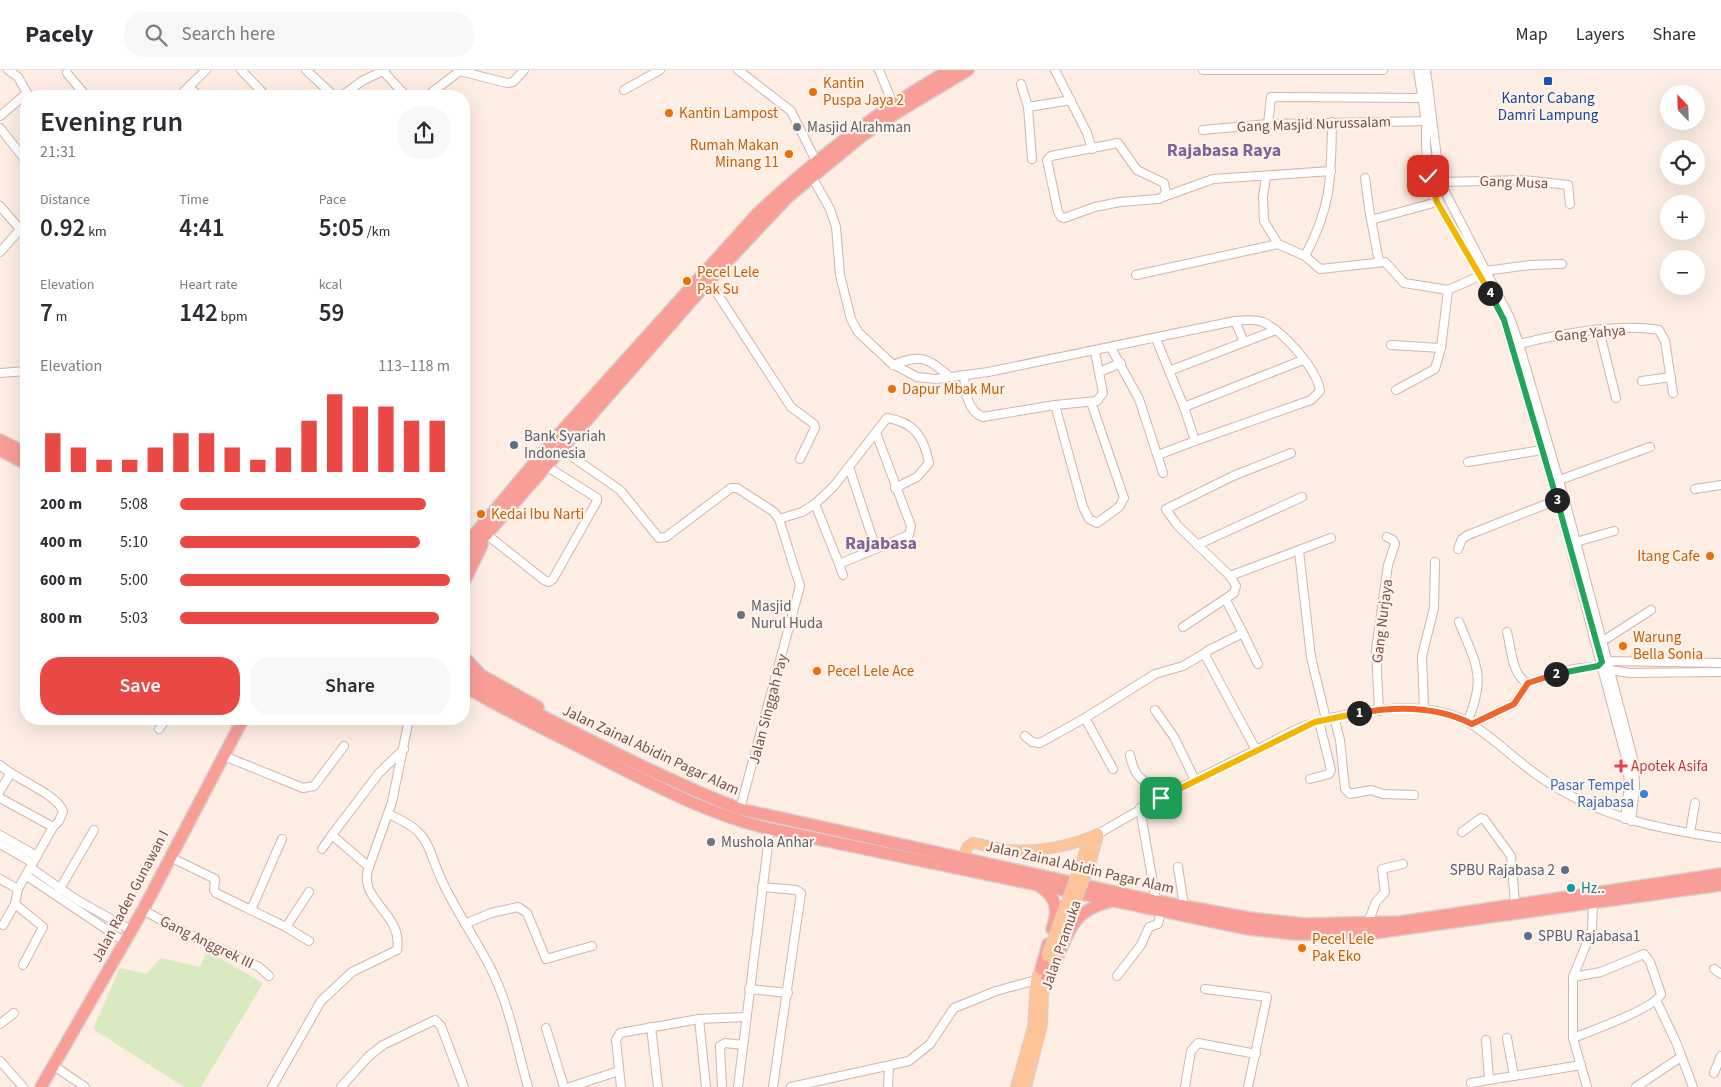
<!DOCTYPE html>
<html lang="en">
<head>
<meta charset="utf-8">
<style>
	body { margin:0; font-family:"Source Sans 3",sans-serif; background:#f7f7f7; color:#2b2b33; height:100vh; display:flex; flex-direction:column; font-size:19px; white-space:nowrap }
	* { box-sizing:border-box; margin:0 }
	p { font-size:16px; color:#7c7c81 }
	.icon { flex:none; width:28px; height:28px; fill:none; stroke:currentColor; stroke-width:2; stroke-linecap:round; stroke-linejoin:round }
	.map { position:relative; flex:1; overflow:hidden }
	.details { position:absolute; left:20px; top:20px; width:450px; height:635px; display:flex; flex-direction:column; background:#fff; border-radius:20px; box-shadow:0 5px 20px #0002 }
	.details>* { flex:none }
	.needle { width:32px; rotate:337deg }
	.fabs { position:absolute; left:1660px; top:15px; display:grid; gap:10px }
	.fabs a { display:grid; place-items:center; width:45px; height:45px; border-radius:50%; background:#fff; box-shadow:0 5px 20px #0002; font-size:25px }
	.pin { position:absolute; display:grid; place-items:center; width:42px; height:42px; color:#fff; margin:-21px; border-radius:10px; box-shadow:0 2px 8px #0006 }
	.km { position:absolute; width:25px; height:25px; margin:-12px; border-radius:50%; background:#222; color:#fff; font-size:14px; line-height:25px; text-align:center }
	.round { display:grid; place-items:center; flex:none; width:52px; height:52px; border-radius:20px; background:#f7f7f7 }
	.summary { display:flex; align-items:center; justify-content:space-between; height:85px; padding:0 20px }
	h1 { font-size:28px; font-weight:600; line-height:38px }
	.figures { display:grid; grid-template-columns:repeat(3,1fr); gap:8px; height:85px; padding:5px 20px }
	.figures div { display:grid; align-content:center }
	.figures b { font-size:25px; font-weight:600 }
	.figures small { font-size:14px; font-weight:400 }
	.figures p { font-size:14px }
	.chart { height:140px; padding:10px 20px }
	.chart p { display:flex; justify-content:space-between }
	.chart svg { width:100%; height:90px; margin-top:5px; stroke:#ea4844; stroke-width:6 }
	.button { display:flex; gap:10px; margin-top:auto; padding:10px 20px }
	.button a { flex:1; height:58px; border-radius:20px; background:#ea4844; color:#fff; font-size:20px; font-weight:600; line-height:58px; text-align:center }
	.button a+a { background:#f7f7f7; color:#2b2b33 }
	ul { padding:0 20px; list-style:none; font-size:16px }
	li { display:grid; grid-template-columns:80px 60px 1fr; align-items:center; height:38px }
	li i { height:12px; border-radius:6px; background:#ea4844 }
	header { display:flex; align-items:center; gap:30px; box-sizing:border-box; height:70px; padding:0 25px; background:#fff; border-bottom:1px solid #e1e1e2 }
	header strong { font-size:24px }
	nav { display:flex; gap:28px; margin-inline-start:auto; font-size:18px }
	.search { width:350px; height:45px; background:#f7f7f7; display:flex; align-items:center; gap:12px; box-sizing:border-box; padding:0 18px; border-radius:20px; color:#7c7c81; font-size:19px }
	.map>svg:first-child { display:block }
	.green { fill:#daeac0 }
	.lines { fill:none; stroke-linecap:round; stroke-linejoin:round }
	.minor-casing { stroke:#d0b5ac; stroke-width:10 }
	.major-casing { stroke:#d8cecc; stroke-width:12 }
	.highway-casing { stroke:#d8cecc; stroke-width:14 }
	.minor { stroke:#fff; stroke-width:8 }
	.major { stroke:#fdc499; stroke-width:10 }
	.highway { stroke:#f99d97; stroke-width:11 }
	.major-bridge-casing { stroke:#d8cecc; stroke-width:12; stroke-linecap:butt }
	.major-bridge { stroke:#fdc499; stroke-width:10 }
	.split-1-casing { stroke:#fff; stroke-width:10 }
	.split-2-casing { stroke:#fff; stroke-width:10 }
	.split-3-casing { stroke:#fff; stroke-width:10 }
	.split-4-casing { stroke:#fff; stroke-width:10 }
	.split-5-casing { stroke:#fff; stroke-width:10 }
	.split-1 { stroke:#f5b400; stroke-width:6 }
	.split-2 { stroke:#f0652b; stroke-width:6 }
	.split-3 { stroke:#22a559; stroke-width:6 }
	.split-4 { stroke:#22a559; stroke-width:6 }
	.split-5 { stroke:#f5b400; stroke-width:6 }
	.transit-dot { fill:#1a4fb4; stroke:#fff2e9; stroke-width:2 }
	.food-dot { fill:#e8710a; stroke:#fff2e9; stroke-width:2 }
	.worship-dot { fill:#6b7280; stroke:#fff2e9; stroke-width:2 }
	.service-dot { fill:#5c6f8a; stroke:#fff2e9; stroke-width:2 }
	.health-dot { fill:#e0444e; stroke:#fff2e9; stroke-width:2 }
	.shop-dot { fill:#3f7fe0; stroke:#fff2e9; stroke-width:2 }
	.culture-dot { fill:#0f9aa8; stroke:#fff2e9; stroke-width:2 }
	.labels { text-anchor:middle; stroke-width:4.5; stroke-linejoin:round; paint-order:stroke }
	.food-label { font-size:15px; fill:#c56008; stroke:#fff2e9; text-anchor:start }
	.transit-label { font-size:15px; fill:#164399; stroke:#fff2e9 }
	.street-label { font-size:15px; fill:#754f48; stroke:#fff2e9 }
	.worship-label { font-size:15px; fill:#5b616d; stroke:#fff2e9; text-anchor:start }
	.service-label { font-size:15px; fill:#4e5e75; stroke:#fff2e9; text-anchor:start }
	.health-label { font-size:15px; fill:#be3a42; stroke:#fff2e9; text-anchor:start }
	.shop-label { font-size:15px; fill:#366cbe; stroke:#fff2e9; text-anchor:end }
	.culture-label { font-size:15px; fill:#0d838f; stroke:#fff2e9; text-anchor:start }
	.quarter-label { font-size:18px; font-weight:bold; fill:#7c6399; stroke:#fff2e9 }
</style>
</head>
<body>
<header>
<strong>Pacely</strong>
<div class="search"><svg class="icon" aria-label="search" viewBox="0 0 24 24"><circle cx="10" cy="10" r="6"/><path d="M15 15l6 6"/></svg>Search here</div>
<nav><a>Map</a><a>Layers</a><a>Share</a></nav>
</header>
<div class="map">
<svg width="1721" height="1017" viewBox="0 0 1721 1017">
	<rect width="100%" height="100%" fill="#fdede2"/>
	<path class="green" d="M207,881L263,913L201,1017H184L93,959L120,898L146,904L161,888L200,897Z"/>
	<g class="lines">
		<g class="minor-casing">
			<g id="minor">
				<path d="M241,0L266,26"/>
				<path d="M306,0L334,26"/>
				<path d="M738,0L791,41L816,91"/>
				<path d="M879,0L893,34"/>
				<path d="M1055,0L1087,63L1092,79"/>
				<path d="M1203,0H1383"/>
				<path d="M1418,0L1426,52V77L1431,119L1437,132L1482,205L1504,250L1560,440L1627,692L1629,714L1625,749"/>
				<path d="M1426,0L1440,112L1510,248L1519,274L1567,438L1634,692L1635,718L1631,751"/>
				<path d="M383,1L406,26"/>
				<path d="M460,1L507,13L513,12L524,0"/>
				<path d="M67,3L86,26"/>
				<path d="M1021,14L1028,37L1032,89"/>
				<path d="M189,17L199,26"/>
				<path d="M624,20L660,0"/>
				<path d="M179,26L206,0"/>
				<path d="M342,26L362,11L385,0"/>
				<path d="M427,26L461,0"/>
				<path d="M1028,37L1071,30"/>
				<path d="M0,46L27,23L18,7L8,0"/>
				<path d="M1268,54L1271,27L1422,28"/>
				<path d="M0,58L26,91"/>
				<path d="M1203,60L1268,54L1431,51"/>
				<path d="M812,107L830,139L836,157L840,205L851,249L858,262L891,293L917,307L936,309L988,302L1235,251C1244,250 1255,249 1263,252C1283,261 1317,299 1320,321L1311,330L1195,371L1184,337L1156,269"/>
				<path d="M1266,107L1263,127L1264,151L1278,174"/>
				<path d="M1365,108L1369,138L1379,192"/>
				<path d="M1440,112L1524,110L1568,115L1570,134"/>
				<path d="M1163,127L1166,122L1164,113L1137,100L1118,73L1051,86L1047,90L1058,142L1061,147L1064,148L1095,137L1120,132L1158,129L1163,127L1213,109L1331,101"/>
				<path d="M0,136L26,166"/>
				<path d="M1371,150L1437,132"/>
				<path d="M0,182L26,153"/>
				<path d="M1305,186C1332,136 1331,107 1332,52"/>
				<path d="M1485,201L1530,195L1562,194"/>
				<path d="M1136,205L1278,174L1305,186L1320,199L1385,192L1404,213L1448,220L1482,205"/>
				<path d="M709,211L791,337L814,354L815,358L800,389"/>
				<path d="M1235,251L1244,272"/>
				<path d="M1599,260L1616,328"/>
				<path d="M1519,274C1560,264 1617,253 1659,260L1665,271L1673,323"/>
				<path d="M1391,275L1441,278"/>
				<path d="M1111,278L1139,329L1163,403"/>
				<path d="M893,295C922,284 926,287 950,307"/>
				<path d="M1169,301L1276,260"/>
				<path d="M1099,302L1121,293"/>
				<path d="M0,303L26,301"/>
				<path d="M964,305C965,320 967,341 983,347L1055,335L1097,331L1103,323L1095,282"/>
				<path d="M1642,311L1671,307"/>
				<path d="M1396,320L1435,299L1441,278L1448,220"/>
				<path d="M1055,335L1083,437L1089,449L1097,453L1119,437L1124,428L1091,332"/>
				<path d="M1184,337L1303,290"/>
				<path d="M561,379L620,420L659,468L666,467L731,418H737L774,442L779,449L800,516L740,739"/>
				<path d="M1291,383L1233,406L1166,439L1167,441L1178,456L1230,506L1331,468"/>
				<path d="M1158,385L1195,371"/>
				<path d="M1468,392L1542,380"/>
				<path d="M849,397L876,479"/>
				<path d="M1554,412L1650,377"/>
				<path d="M1695,419L1721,415"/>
				<path d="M815,434L839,494L909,465L911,456L876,363"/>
				<path d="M779,449L802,442L815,434L834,416L887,348C914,352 924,367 929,393L917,407L895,418"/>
				<path d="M486,464L544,510L549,512L553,509L597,431V428L546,396"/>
				<path d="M1576,472L1614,461"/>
				<path d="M1197,475L1302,427"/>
				<path d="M1458,479L1462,469L1468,465L1557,430"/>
				<path d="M1299,481L1311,587L1326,649"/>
				<path d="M839,494L843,505"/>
				<path d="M1226,530L1243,563L1207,581L1206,587L1256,680"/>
				<path d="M1459,552C1476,594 1487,607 1467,652"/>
				<path d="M1183,557L1234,523L1236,516L1230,506"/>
				<path d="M1507,562C1511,577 1512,607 1528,613"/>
				<path d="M1243,563L1258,594"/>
				<path d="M1603,571L1651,540"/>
				<path d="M1606,591L1721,593"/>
				<path d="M1424,639L1422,586L1434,538L1435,492"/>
				<path d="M1155,640L1174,667L1195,710"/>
				<path d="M1379,641L1376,580L1388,495L1395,474L1393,470L1387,467"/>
				<path d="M1334,647L1340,670L1345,719L1350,724L1371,720L1383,724L1414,725"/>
				<path d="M1085,648L1113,699"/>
				<path d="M230,649L240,655"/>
				<path d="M1472,654L1514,634L1528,613L1573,599L1599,596L1604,599L1630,603L1721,602"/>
				<path d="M159,659L166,649"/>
				<path d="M1025,666L1032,672L1040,673L1085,648L1155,604L1183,596L1205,583"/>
				<path d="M1130,685C1136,715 1147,707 1161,728"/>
				<path d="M224,686L303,718L314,716L344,676"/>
				<path d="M0,695C15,709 57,724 63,741L59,751L53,757L18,819L15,834L43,857L23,895"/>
				<path d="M1310,709L1329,704L1331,700L1319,651"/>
				<path d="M0,721L10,704"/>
				<path d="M0,728L53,757"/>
				<path d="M1140,738L1156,831"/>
				<path d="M388,744C434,763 425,777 444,815C461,851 487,884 501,922C513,952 519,986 528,1017"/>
				<path d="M1462,762L1481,748L1484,749L1511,786L1515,833"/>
				<path d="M1690,763L1695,733"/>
				<path d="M1098,764C1150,733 1204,705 1258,679C1277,670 1296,657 1316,652C1361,639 1430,628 1471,654C1497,670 1518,693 1543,709C1597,746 1658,759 1721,768"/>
				<path d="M0,765L37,786"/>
				<path d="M0,774L33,793"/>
				<path d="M322,779L332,765"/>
				<path d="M170,787L215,809L214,820L216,823L286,857L309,871"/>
				<path d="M369,797L392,732L409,649"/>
				<path d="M1178,797L1184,836"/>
				<path d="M31,798L77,830L131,860"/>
				<path d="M27,806L124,871"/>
				<path d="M0,809L18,819"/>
				<path d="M762,817L796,820L801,823L773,1017"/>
				<path d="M58,822L94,760"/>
				<path d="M143,840L176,858L259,897L269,906"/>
				<path d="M251,840L282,769"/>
				<path d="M465,854L491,843L518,837L527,843L546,889L592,876"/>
				<path d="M3,855L15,834"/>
				<path d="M1367,855L1376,832L1385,822L1382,799L1403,794"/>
				<path d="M286,857L309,822"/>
				<path d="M1714,899L1721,904"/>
				<path d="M1117,906L1141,875L1149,857L1158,854L1161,842"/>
				<path d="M1573,907L1601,902L1644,884L1650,892L1661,924C1657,937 1589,962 1573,968"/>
				<path d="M749,919L788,923"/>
				<path d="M1205,919L1267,927L1248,1017"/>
				<path d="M1656,930L1676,972L1693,1017"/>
				<path d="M699,949L706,1017"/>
				<path d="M0,954L14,943"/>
				<path d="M651,957L658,1017"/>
				<path d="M546,958L564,1017"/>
				<path d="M1507,968L1514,1006"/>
				<path d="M1486,970L1489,1009"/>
				<path d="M0,991L23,1017"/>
				<path d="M54,996L85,1017"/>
				<path d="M1714,1003L1721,986"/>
				<path d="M1471,1013L1581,995"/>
				<path d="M272,1017L321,931L352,902L397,880C404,843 356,830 369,797L332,765L379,703L404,679"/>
				<path d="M341,1017L369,986L383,975L435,950L441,956L464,1017"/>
				<path d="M570,1017L619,1001"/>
				<path d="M621,1017L616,970L620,963L699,949L746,947"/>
				<path d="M722,1017L720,976L725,973L743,975"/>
				<path d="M738,1017L770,759"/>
				<path d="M791,1017L909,991L930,974L954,938L996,921L1036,910"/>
				<path d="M888,1017L889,996"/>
				<path d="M1185,1017L1191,981L1198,973L1256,984"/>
				<path d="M1587,1017L1573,968V907L1592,860L1593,833"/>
				<path d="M1636,1017L1681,987"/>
			</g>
		</g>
		<g class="major-casing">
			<g id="major">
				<path d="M964,787L967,777L973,773C984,774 995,779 1007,780C1039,782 1069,777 1098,764"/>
				<path d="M1083,788L1089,768"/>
				<path d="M1091,791L1098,764"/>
				<path d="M1016,1017L1033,957L1036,910L1044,892"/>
				<path d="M1026,1017L1042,955L1043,924L1050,900"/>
			</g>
		</g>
		<g class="highway-casing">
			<g id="highway">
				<path d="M0,370L26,383"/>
				<path d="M0,380L26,394"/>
				<path d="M464,477L551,373L757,144C816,88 879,40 950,0"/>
				<path d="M464,490L709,211L788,127L862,66L898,42L968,0"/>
				<path d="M464,512L482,475"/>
				<path d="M464,587L481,605L538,637"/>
				<path d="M464,603L477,613C564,656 650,704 740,739L1156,831L1249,848L1304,854L1400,852L1721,804"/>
				<path d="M464,616C506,641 551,662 595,685C652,714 707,744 770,759L1248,859L1295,864H1366L1721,815"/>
				<path d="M1038,815C1057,828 1059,838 1052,859"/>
				<path d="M1041,899L1048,874"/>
				<path d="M1047,907C1068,875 1064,842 1109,832"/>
				<path d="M41,1017L143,840L243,649"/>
			</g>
		</g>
		<use href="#minor" class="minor"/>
		<use href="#major" class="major"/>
		<use href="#highway" class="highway"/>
		<g class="major-bridge-casing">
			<g id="major-bridge">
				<path d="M1047,886L1083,788"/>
				<path d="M1053,890L1091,791"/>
			</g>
		</g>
		<use href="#major-bridge" class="major-bridge"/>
	</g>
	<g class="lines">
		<g class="split-1-casing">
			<path id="split-1" d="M1161,728L1315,652L1359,643"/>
		</g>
		<g class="split-2-casing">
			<path id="split-2" d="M1359,643C1397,636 1437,636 1472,654L1514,634L1528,613L1556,604"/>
		</g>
		<g class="split-3-casing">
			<path id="split-3" d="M1556,604L1598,596L1602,592L1557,430"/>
		</g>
		<g class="split-4-casing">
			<path id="split-4" d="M1490,223L1504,250L1557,430"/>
		</g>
		<g class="split-5-casing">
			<path id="split-5" d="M1428,106L1437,132L1490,223"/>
		</g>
		<use href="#split-1" class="split-1"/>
		<use href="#split-2" class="split-2"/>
		<use href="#split-3" class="split-3"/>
		<use href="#split-4" class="split-4"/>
		<use href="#split-5" class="split-5"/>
	</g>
	<rect class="transit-dot" x="1543" y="6" width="10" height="10" rx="2.5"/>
	<g class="food-dot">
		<circle cx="813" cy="22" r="5"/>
		<circle cx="669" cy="43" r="5"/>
		<circle cx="789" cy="84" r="5"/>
		<circle cx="687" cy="211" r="5"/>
		<circle cx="892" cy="319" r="5"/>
		<circle cx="481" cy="444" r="5"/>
		<circle cx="1710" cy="486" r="5"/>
		<circle cx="1623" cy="576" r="5"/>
		<circle cx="817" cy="601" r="5"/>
		<circle cx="1302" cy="878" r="5"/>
	</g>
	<g class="worship-dot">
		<circle cx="797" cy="57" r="5"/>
		<circle cx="741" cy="545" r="5"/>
		<circle cx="711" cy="772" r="5"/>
	</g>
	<g class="service-dot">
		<circle cx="514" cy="375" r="5"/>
		<circle cx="1565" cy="800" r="5"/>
		<circle cx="1528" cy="866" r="5"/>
	</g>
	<path class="health-dot" d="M1618.5 688.5h5v5h5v5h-5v5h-5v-5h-5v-5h5z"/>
	<circle class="shop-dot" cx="1644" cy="724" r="5"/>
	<circle class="culture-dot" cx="1571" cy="818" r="5"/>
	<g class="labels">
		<g class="food-label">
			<text x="823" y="18">Kantin<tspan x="823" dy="17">Puspa Jaya 2</tspan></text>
			<text x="679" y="48">Kantin Lampost</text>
			<text x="779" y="80" text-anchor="end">Rumah Makan<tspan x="779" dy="17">Minang 11</tspan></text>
			<text x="697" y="207">Pecel Lele<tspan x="697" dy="17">Pak Su</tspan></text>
			<text x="902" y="324">Dapur Mbak Mur</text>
			<text x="491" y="449">Kedai Ibu Narti</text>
			<text x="1700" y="491" text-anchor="end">Itang Cafe</text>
			<text x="1633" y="572">Warung<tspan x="1633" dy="17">Bella Sonia</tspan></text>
			<text x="827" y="606">Pecel Lele Ace</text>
			<text x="1312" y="874">Pecel Lele<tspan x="1312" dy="17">Pak Eko</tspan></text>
		</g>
		<g class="transit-label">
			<text x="1548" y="33">Kantor Cabang<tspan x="1548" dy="17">Damri Lampung</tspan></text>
		</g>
		<g class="street-label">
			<text transform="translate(1314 54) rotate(-2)" y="5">Gang Masjid Nurussalam</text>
			<text transform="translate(1514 112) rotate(2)" y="5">Gang Musa</text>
			<text transform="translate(1590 263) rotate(-5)" y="5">Gang Yahya</text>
			<text transform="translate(1382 551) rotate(-83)" y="5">Gang Nurjaya</text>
			<text transform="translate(768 639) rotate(-75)" y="5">Jalan Singgah Pay</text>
			<text transform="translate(651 680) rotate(25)" y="5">Jalan Zainal Abidin Pagar Alam</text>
			<text transform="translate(1080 797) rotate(13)" y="5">Jalan Zainal Abidin Pagar Alam</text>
			<text transform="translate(130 826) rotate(-62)" y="5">Jalan Raden Gunawan I</text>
			<text transform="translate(207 872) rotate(26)" y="5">Gang Anggrek III</text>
			<text transform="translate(1061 875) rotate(-71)" y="5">Jalan Pramuka</text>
		</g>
		<g class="worship-label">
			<text x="807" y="62">Masjid Alrahman</text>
			<text x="751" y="541">Masjid<tspan x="751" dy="17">Nurul Huda</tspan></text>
			<text x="721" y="777">Mushola Anhar</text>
		</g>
		<g class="service-label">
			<text x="524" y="371">Bank Syariah<tspan x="524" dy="17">Indonesia</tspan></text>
			<text x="1555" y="805" text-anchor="end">SPBU Rajabasa 2</text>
			<text x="1538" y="871">SPBU Rajabasa1</text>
		</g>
		<g class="health-label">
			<text x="1631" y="701">Apotek Asifa</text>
		</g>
		<g class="shop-label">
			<text x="1634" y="720">Pasar Tempel<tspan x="1634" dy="17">Rajabasa</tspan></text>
		</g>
		<g class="culture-label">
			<text x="1581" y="823">Hz..</text>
		</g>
		<g class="quarter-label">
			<text x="1224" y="86">Rajabasa Raya</text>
			<text x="881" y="479">Rajabasa</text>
		</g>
	</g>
</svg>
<div class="fabs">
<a><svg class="needle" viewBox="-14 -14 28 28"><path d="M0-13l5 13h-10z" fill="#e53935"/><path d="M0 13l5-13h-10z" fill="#7c7c81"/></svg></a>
<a><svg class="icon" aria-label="locate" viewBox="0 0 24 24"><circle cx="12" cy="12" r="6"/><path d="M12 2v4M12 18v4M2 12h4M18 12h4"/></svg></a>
<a>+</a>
<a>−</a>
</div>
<div class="pin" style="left:1161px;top:728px;background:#1e9e55"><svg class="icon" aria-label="arrive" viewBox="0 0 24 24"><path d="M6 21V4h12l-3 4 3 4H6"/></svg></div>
<div class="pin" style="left:1428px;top:106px;background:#d93025"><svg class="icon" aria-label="check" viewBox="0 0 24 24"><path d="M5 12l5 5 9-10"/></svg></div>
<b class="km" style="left:1359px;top:643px">1</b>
<b class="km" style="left:1556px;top:604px">2</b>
<b class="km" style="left:1557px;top:430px">3</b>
<b class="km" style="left:1490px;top:223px">4</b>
<section class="details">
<div class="summary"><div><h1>Evening run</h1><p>21:31</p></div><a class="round"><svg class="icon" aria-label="share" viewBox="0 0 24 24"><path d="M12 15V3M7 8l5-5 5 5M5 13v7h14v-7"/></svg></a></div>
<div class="figures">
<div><p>Distance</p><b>0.92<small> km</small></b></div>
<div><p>Time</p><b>4:41</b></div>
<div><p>Pace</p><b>5:05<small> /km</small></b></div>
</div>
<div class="figures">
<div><p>Elevation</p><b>7<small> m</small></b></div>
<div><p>Heart rate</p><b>142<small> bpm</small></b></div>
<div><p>kcal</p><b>59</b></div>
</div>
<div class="chart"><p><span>Elevation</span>113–118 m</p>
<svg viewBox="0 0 160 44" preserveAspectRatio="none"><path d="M5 44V25M15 44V32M25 44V38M35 44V38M45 44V32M55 44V25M65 44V25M75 44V32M85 44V38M95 44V32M105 44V19M115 44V6M125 44V12M135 44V12M145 44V19M155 44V19"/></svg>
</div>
<ul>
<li><b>200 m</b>5:08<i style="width:91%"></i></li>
<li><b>400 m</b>5:10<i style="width:89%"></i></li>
<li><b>600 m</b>5:00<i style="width:100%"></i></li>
<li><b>800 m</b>5:03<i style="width:96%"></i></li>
</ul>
<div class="button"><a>Save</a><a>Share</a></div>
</section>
</div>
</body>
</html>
